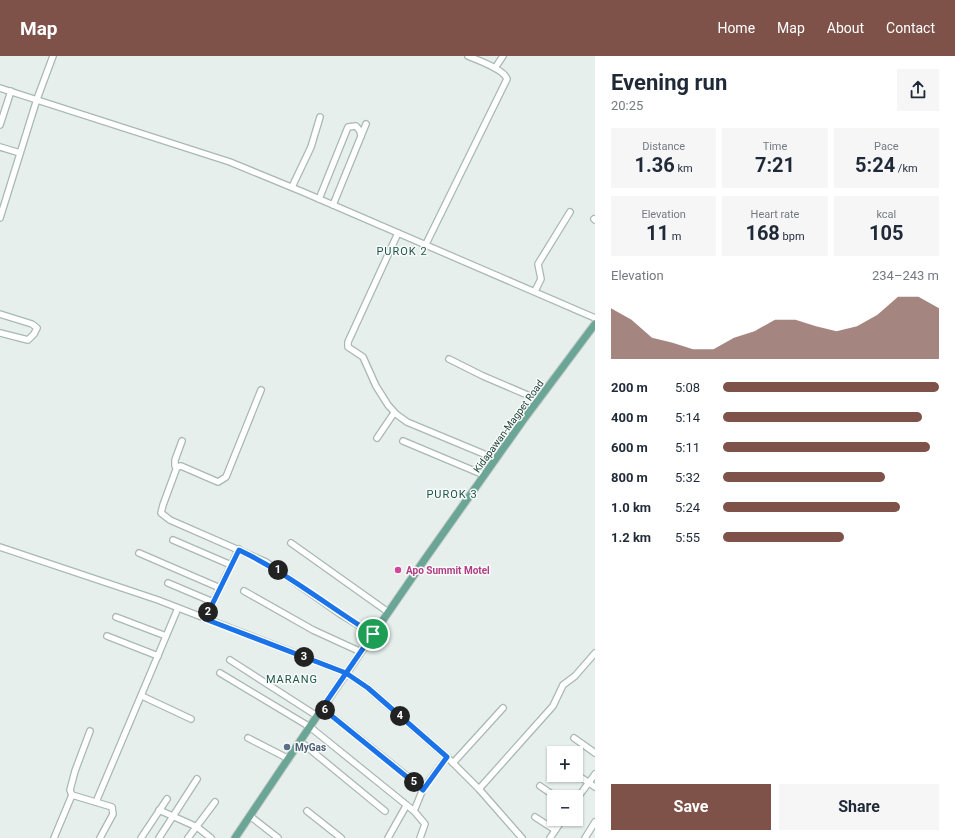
<!DOCTYPE html>
<html lang="en">
<head>
<meta charset="utf-8">
<style>
	body { margin:0; font-family:Roboto,sans-serif; background:#f6f6f7; color:#1f2937; height:100vh; display:flex; flex-direction:column; font-size:15px; white-space:nowrap }
	* { box-sizing:border-box; margin:0 }
	p { font-size:13px; color:#747a83 }
	.icon { flex:none; width:22px; height:22px; fill:none; stroke:currentColor; stroke-width:2; stroke-linecap:round; stroke-linejoin:round }
	.map { position:relative; flex:1; overflow:hidden }
	.drawer { display:flex; flex-direction:column; background:#fff; width:360px }
	.drawer>* { flex:none }
	.fabs { position:absolute; left:547px; top:690px; display:grid; gap:8px }
	.fabs a { display:grid; place-items:center; width:36px; height:36px; border-radius:0px; background:#fff; box-shadow:0 1px 3px #0004; font-size:20px }
	.pin { position:absolute; display:grid; place-items:center; width:34px; height:34px; color:#fff; margin:-17px; border:2px solid #fff; border-radius:50%; box-shadow:0 1px 4px #0007 }
	.km { position:absolute; width:20px; height:20px; margin:-10px; border-radius:50%; background:#222; color:#fff; font-size:11px; line-height:20px; text-align:center }
	.round { display:grid; place-items:center; flex:none; width:42px; height:42px; border-radius:0px; background:#f6f6f7 }
	.headline { display:flex; align-items:center; justify-content:space-between; height:68px; padding:0 16px }
	h1 { font-size:22px; font-weight:700; line-height:30px }
	.figures { display:grid; grid-template-columns:repeat(3,1fr); gap:6px; height:68px; padding:4px 16px }
	.figures div { display:grid; align-content:center; border-radius:0px; background:#f6f6f7; text-align:center }
	.figures b { font-size:20px; font-weight:700 }
	.figures small { font-size:11px; font-weight:400 }
	.figures p { font-size:11px }
	.chart { height:112px; padding:8px 16px }
	.chart p { display:flex; justify-content:space-between }
	.chart svg { width:100%; height:72px; margin-top:4px; fill:#7f5249; opacity:.7 }
	.primary-button { display:flex; gap:8px; margin-top:auto; padding:8px 16px }
	.primary-button a { flex:1; height:46px; border-radius:0px; background:#7f5249; color:#fff; font-size:16px; font-weight:700; line-height:46px; text-align:center }
	.primary-button a+a { background:#f6f6f7; color:#1f2937 }
	ul { padding:0 16px; list-style:none; font-size:13px }
	li { display:grid; grid-template-columns:64px 48px 1fr; align-items:center; height:30px }
	li i { height:10px; border-radius:5px; background:#7f5249 }
	header { display:flex; align-items:center; gap:24px; box-sizing:border-box; height:56px; padding:0 20px; background:#7f5249; color:#fff }
	header strong { font-size:19px }
	nav { display:flex; gap:22px; margin-inline-start:auto; font-size:14px }
	main { display:flex; flex:1; min-height:0 }
	.map>svg:first-child { display:block }
	.lines { fill:none; stroke-linecap:round; stroke-linejoin:round }
	.minor-casing { stroke:#a8b8b2; stroke-width:8 }
	.major-casing { stroke:#c2cac8; stroke-width:9 }
	.minor { stroke:#fff; stroke-width:5.5 }
	.major { stroke:#6aa596; stroke-width:7 }
	.route-casing { stroke:#fff; stroke-width:8 }
	.route { stroke:#1a73e8; stroke-width:5 }
	.hotel-dot { fill:#d1479c; stroke:#f7fbf9; stroke-width:1.5 }
	.service-dot { fill:#5c6f8a; stroke:#f7fbf9; stroke-width:1.5 }
	.labels { text-anchor:middle; stroke-width:3; stroke-linejoin:round; paint-order:stroke }
	.street-label { font-size:10px; fill:#24423a; stroke:#f7fbf9 }
	.hotel-label { font-size:10px; font-weight:bold; fill:#b23c85; stroke:#f7fbf9; text-anchor:start }
	.service-label { font-size:10px; font-weight:bold; fill:#4e5e75; stroke:#f7fbf9; text-anchor:start }
	.neighbourhood-label { font-size:11px; letter-spacing:1px; fill:#1f5548; stroke:#f7fbf9 }
</style>
</head>
<body>
<header>
<strong>Map</strong>
<nav><a>Home</a><a>Map</a><a>About</a><a>Contact</a></nav>
</header>
<main>
<div class="map">
<svg width="595" height="782" viewBox="0 0 595 782">
	<rect width="100%" height="100%" fill="#e6efeb"/>
	<g class="lines">
		<g class="minor-casing">
			<g id="minor">
				<path d="M495,12L503,0"/>
				<path d="M0,32L230,106L303,136L595,262"/>
				<path d="M0,69L11,35"/>
				<path d="M0,91L20,97"/>
				<path d="M292,131L311,91L320,61"/>
				<path d="M319,143L348,71L356,70L360,75L361,80"/>
				<path d="M333,149L366,68"/>
				<path d="M0,162L37,43L53,0"/>
				<path d="M594,163L595,164"/>
				<path d="M398,177L348,286V291L363,301L376,330L388,349L396,358L407,366L496,403"/>
				<path d="M426,188L507,23C504,13 477,4 468,0"/>
				<path d="M535,235L541,223L538,208L570,156"/>
				<path d="M0,258L32,268L37,272L34,278L28,284L0,277"/>
				<path d="M449,303L483,320L539,344"/>
				<path d="M261,334L226,421L218,426L181,410L177,411L163,449L161,457L170,464L266,506L340,558L373,578"/>
				<path d="M377,382L394,357"/>
				<path d="M403,385L484,419"/>
				<path d="M177,411L175,410V404L182,385"/>
				<path d="M173,484L231,509"/>
				<path d="M291,487L388,556"/>
				<path d="M0,491L158,544L346,617L368,632L447,701L479,733L522,782"/>
				<path d="M139,497L220,532"/>
				<path d="M168,527L213,546"/>
				<path d="M244,535L313,574L361,596"/>
				<path d="M116,561L166,580"/>
				<path d="M205,563L239,493"/>
				<path d="M107,580L158,600"/>
				<path d="M230,604L317,660"/>
				<path d="M220,617L310,671L414,755L425,768L420,782"/>
				<path d="M142,640L191,663"/>
				<path d="M322,652L423,733"/>
				<path d="M90,675L75,715L70,734L72,739L112,751L113,758L100,782"/>
				<path d="M248,682L289,703"/>
				<path d="M574,682L595,697"/>
				<path d="M301,686L385,755"/>
				<path d="M453,707L503,652"/>
				<path d="M576,718L595,731"/>
				<path d="M540,730L556,741"/>
				<path d="M479,733L553,650L563,629L575,620L595,597"/>
				<path d="M576,744L595,718"/>
				<path d="M96,746L178,552"/>
				<path d="M159,754L197,771L211,782"/>
				<path d="M307,755L341,782"/>
				<path d="M414,755L423,733L447,701"/>
				<path d="M250,760L278,782"/>
				<path d="M535,761L555,774"/>
				<path d="M54,782L72,739"/>
				<path d="M141,782L167,743"/>
				<path d="M159,782L197,723"/>
				<path d="M188,782L215,746"/>
				<path d="M388,782L406,750"/>
				<path d="M550,782L563,763"/>
				<path d="M585,782L595,766"/>
			</g>
		</g>
		<g class="major-casing">
			<path id="major" d="M235,782L317,660L425,503L524,363L595,268"/>
		</g>
		<use href="#minor" class="minor"/>
		<use href="#major" class="major"/>
	</g>
	<g class="lines">
		<g class="route-casing">
			<path id="route" d="M373,578C328,550 287,517 239,494L205,563L346,617L368,632L447,701L423,734L322,652C339,627 356,603 373,578"/>
		</g>
		<use href="#route" class="route"/>
	</g>
	<circle class="hotel-dot" cx="398" cy="514" r="4"/>
	<circle class="service-dot" cx="287" cy="691" r="4"/>
	<g class="labels">
		<g class="street-label">
			<text transform="translate(508 370) rotate(-54)" y="4">Kidapawan-Magpet Road</text>
		</g>
		<g class="hotel-label">
			<text x="406" y="518">Apo Summit Motel</text>
		</g>
		<g class="service-label">
			<text x="295" y="695">MyGas</text>
		</g>
		<g class="neighbourhood-label">
			<text x="402" y="199">PUROK 2</text>
			<text x="452" y="442">PUROK 3</text>
			<text x="292" y="627">MARANG</text>
		</g>
	</g>
</svg>
<div class="fabs">
<a>+</a>
<a>−</a>
</div>
<div class="pin" style="left:373px;top:578px;background:#1e9e55"><svg class="icon" aria-label="arrive" viewBox="0 0 24 24"><path d="M6 21V4h12l-3 4 3 4H6"/></svg></div>
<b class="km" style="left:278px;top:514px">1</b>
<b class="km" style="left:208px;top:556px">2</b>
<b class="km" style="left:304px;top:601px">3</b>
<b class="km" style="left:400px;top:660px">4</b>
<b class="km" style="left:414px;top:726px">5</b>
<b class="km" style="left:325px;top:654px">6</b>
</div>
<section class="drawer">
<div class="headline"><div><h1>Evening run</h1><p>20:25</p></div><a class="round"><svg class="icon" aria-label="share" viewBox="0 0 24 24"><path d="M12 15V3M7 8l5-5 5 5M5 13v7h14v-7"/></svg></a></div>
<div class="figures">
<div><p>Distance</p><b>1.36<small> km</small></b></div>
<div><p>Time</p><b>7:21</b></div>
<div><p>Pace</p><b>5:24<small> /km</small></b></div>
</div>
<div class="figures">
<div><p>Elevation</p><b>11<small> m</small></b></div>
<div><p>Heart rate</p><b>168<small> bpm</small></b></div>
<div><p>kcal</p><b>105</b></div>
</div>
<div class="chart"><p><span>Elevation</span>234–243 m</p>
<svg viewBox="0 0 160 44" preserveAspectRatio="none"><path d="M0 44V13L10 20L20 31L30 34L40 38L50 38L60 31L70 27L80 20L90 20L100 24L110 27L120 24L130 17L140 6L150 6L160 13V44z"/></svg>
</div>
<ul>
<li><b>200 m</b>5:08<i style="width:100%"></i></li>
<li><b>400 m</b>5:14<i style="width:92%"></i></li>
<li><b>600 m</b>5:11<i style="width:96%"></i></li>
<li><b>800 m</b>5:32<i style="width:75%"></i></li>
<li><b>1.0 km</b>5:24<i style="width:82%"></i></li>
<li><b>1.2 km</b>5:55<i style="width:56%"></i></li>
</ul>
<div class="primary-button"><a>Save</a><a>Share</a></div>
</section>
</main>
</body>
</html>
